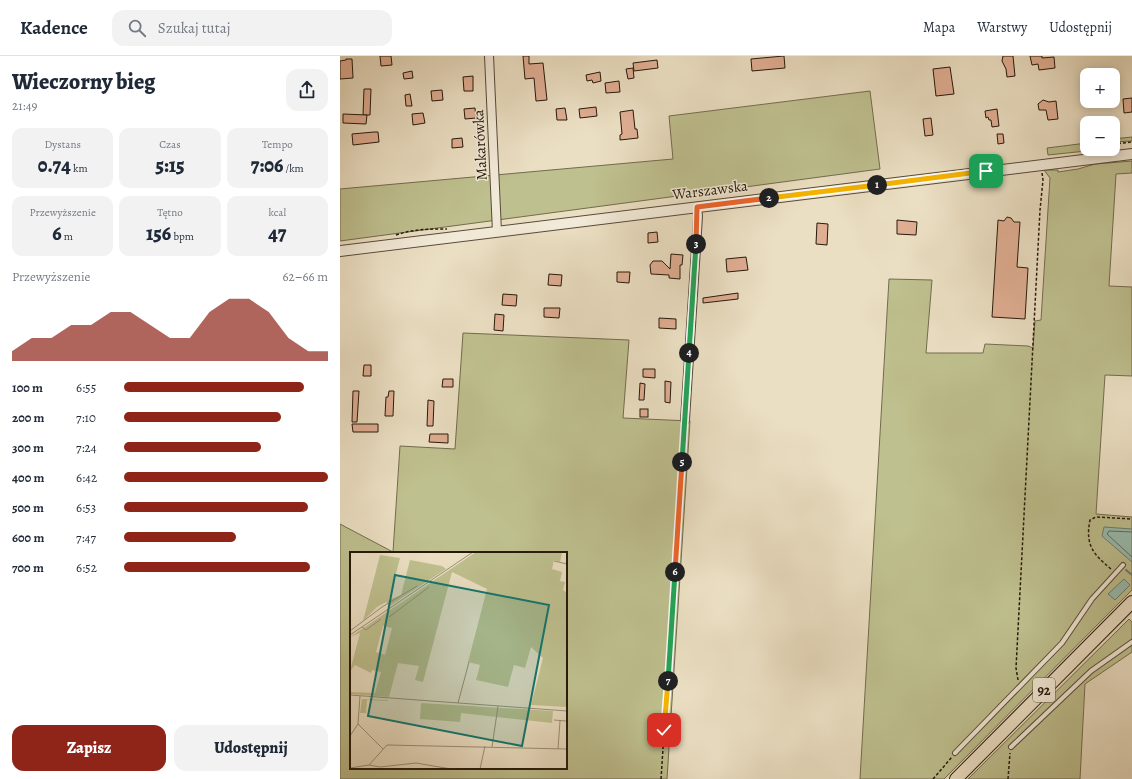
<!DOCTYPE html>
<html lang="pl">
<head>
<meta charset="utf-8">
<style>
	body { margin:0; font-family:Alegreya,serif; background:#f2f2f3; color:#1f2937; height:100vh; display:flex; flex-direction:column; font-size:15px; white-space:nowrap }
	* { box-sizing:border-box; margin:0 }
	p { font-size:13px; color:#747a83 }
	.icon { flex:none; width:22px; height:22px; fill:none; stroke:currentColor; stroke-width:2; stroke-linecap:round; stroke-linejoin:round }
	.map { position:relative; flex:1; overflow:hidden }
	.panel { display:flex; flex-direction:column; background:#fff; width:340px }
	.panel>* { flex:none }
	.tools { position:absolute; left:740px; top:12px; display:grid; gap:8px }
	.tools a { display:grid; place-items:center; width:40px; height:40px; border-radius:8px; background:#fff; box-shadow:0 2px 10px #0003; font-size:20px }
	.pin { position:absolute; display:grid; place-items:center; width:34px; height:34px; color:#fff; margin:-17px; border-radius:8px; box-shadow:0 2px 6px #0006 }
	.km { position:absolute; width:20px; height:20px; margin:-10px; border-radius:50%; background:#222; color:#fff; font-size:11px; line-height:20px; text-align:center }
	.round { display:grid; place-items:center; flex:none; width:42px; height:42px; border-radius:12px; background:#f2f2f3 }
	.overview { display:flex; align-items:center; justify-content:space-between; height:68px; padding:0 12px }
	h1 { font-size:22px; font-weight:800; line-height:30px }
	.metrics { display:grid; grid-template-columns:repeat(3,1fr); gap:6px; height:68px; padding:4px 12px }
	.metrics div { display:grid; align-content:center; border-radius:10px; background:#f2f2f3; text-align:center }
	.metrics b { font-size:20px; font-weight:800 }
	.metrics small { font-size:11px; font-weight:400 }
	.metrics p { font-size:11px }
	.chart { height:112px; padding:8px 12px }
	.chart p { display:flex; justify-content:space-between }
	.chart svg { width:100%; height:72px; margin-top:4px; fill:#8f2418; opacity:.7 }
	.cta { display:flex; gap:8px; margin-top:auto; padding:8px 12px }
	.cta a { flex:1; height:46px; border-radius:12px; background:#8f2418; color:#fff; font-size:16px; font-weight:800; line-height:46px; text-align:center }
	.cta a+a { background:#f2f2f3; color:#1f2937 }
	ul { padding:0 12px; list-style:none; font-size:13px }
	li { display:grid; grid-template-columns:64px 48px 1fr; align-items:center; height:30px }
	li i { height:10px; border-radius:5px; background:#8f2418 }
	header { display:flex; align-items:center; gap:24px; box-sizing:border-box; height:56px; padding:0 20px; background:#fff; border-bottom:1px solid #e0e1e3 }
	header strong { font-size:19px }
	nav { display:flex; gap:22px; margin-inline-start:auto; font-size:14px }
	.search { width:280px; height:36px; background:#f2f2f3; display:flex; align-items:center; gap:10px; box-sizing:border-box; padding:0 14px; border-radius:12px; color:#747a83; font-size:15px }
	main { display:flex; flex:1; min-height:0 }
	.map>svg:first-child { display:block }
	.green { fill:#bfc08f; stroke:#726c4d; fill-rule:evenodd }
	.water { fill:#99bdb0; stroke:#6b7b6e }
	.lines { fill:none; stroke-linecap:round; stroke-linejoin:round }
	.shore { stroke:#606a5e; stroke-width:1 }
	.stream { stroke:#6b7b6e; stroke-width:2 }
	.building { fill:#e0ae93; stroke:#26180b }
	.service-casing { stroke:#574a39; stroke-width:6 }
	.minor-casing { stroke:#574a39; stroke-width:10 }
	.tertiary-casing { stroke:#574a39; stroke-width:12 }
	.primary-casing { stroke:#26180b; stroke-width:14 }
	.path { stroke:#26180b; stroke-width:1.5; stroke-dasharray:3 2; stroke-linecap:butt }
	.service { stroke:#f2ead8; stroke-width:4 }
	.minor { stroke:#f2ead8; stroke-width:8 }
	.tertiary { stroke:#f2ead8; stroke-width:10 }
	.primary { stroke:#ebdfc3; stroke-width:12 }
	.split-1-casing { stroke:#fff; stroke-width:8 }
	.split-2-casing { stroke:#fff; stroke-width:8 }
	.split-3-casing { stroke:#fff; stroke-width:8 }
	.split-4-casing { stroke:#fff; stroke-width:8 }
	.split-5-casing { stroke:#fff; stroke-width:8 }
	.split-6-casing { stroke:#fff; stroke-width:8 }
	.split-7-casing { stroke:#fff; stroke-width:8 }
	.split-8-casing { stroke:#fff; stroke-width:8 }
	.split-1 { stroke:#f5b400; stroke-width:5 }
	.split-2 { stroke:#f5b400; stroke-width:5 }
	.split-3 { stroke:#f0652b; stroke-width:5 }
	.split-4 { stroke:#22a559; stroke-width:5 }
	.split-5 { stroke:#22a559; stroke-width:5 }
	.split-6 { stroke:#f0652b; stroke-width:5 }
	.split-7 { stroke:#22a559; stroke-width:5 }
	.split-8 { stroke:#f5b400; stroke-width:5 }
	.labels { text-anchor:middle; stroke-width:3; stroke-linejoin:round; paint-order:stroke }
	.shield { fill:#f2ead8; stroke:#635748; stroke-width:1 }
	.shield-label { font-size:14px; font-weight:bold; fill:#26180b }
	.street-label { font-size:15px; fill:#26180b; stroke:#f2ead8 }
	.inset-road { fill:none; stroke:#9c8f79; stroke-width:1 }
	.view { fill:#0f766e; fill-opacity:0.15; stroke:#0f766e; stroke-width:2 }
	.inset-edge { fill:none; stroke:#26180b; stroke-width:2 }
</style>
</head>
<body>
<header>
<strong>Kadence</strong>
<div class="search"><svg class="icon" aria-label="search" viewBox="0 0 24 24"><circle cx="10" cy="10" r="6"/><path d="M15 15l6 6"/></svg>Szukaj tutaj</div>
<nav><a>Mapa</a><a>Warstwy</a><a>Udostępnij</a></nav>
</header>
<main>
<section class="panel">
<div class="overview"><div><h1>Wieczorny bieg</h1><p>21:49</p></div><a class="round"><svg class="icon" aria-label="share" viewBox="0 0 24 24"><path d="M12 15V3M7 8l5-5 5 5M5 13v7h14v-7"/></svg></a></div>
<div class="metrics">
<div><p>Dystans</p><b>0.74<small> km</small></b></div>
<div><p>Czas</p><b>5:15</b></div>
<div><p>Tempo</p><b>7:06<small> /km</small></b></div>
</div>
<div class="metrics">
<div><p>Przewyższenie</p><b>6<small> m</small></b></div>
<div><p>Tętno</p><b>156<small> bpm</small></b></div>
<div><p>kcal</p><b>47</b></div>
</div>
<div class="chart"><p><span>Przewyższenie</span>62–66 m</p>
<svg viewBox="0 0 160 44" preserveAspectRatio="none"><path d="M0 44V38L10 30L20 30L30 22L40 22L50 14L60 14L70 22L80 30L90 30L100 14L110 6L120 6L130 14L140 30L150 38L160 38V44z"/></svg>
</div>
<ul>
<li><b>100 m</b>6:55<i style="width:88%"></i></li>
<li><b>200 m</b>7:10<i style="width:77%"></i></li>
<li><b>300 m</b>7:24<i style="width:67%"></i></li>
<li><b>400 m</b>6:42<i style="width:100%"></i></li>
<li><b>500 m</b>6:53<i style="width:90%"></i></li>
<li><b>600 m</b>7:47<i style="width:55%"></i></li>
<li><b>700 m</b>6:52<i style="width:91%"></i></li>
</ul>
<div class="cta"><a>Zapisz</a><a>Udostępnij</a></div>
</section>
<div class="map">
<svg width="792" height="723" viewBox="0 0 792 723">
	<rect width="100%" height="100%" fill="#ebdfc3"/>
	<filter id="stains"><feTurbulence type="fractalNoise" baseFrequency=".005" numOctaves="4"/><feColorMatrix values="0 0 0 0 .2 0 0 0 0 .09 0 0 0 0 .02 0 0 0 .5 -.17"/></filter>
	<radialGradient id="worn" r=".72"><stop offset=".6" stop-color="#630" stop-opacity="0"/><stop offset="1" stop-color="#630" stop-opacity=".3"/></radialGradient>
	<g class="green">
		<path d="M530,35L540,113L0,185V133L333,103L329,60Z"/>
		<path d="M792,81V85L773,86V83Z"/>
		<path d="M747,87V93H750L746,95L708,99L707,92Z"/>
		<path d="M792,105V117L776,118L769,230L792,231V320L765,319L756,458L792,461V534L604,723H520L549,223L592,224L586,297H643L645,288L688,290L693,292L695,265L701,264L710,122L704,114H718V116L738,113L755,108Z"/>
		<path d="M123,277L289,284L283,362L350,365L327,723H0V468L53,496L60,390L115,393ZM11,497H226V712H11Z"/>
		<path d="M789,563L792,566V596L745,628L740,723H628Z"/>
	</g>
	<g class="water">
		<path d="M764,471L792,473V506L762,480Z"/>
		<path d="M784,523L790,529L775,544L768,538Z"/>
	</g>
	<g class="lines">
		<path class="shore" d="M792,476L769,475L767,478L792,501"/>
		<path class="stream" d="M786,514L792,519"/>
	</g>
	<g class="building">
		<path d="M40,0H51L52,9L41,10Z"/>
		<path d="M183,0H189V8L203,7L207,44L196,45L194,22L185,23Z"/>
		<path d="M444,0L445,12L412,15L411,3Z"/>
		<path d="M663,0H673L675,20L667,21L666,13L662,5Z"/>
		<path d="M690,0H702V2L714,1L715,12L699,14L698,8L692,9Z"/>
		<path d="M6,3H12L13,22L0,23V5L6,4Z"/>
		<path d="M317,4L318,12L294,15L293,7Z"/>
		<path d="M610,11L614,38L596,40L593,13Z"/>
		<path d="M293,12L294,22L288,23L286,13Z"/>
		<path d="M72,15L73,22L64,23L63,17Z"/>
		<path d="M260,16L261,25L253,27L252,24L247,25L246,19Z"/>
		<path d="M133,20V35H124L123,21Z"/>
		<path d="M279,25L280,36L266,37L265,27Z"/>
		<path d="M24,33H31L30,59H23Z"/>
		<path d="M102,34L103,44L92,45L91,35Z"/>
		<path d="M70,38L72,50H66L65,39Z"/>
		<path d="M792,42V56L784,57L783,43Z"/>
		<path d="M703,44L709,46L716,45L718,63L708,64L706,54H699L698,48Z"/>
		<path d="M256,51L257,60L240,62L239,53Z"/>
		<path d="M135,52L136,62L125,63L124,53Z"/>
		<path d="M225,52L227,64H217L216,53Z"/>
		<path d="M657,53L659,70L652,71L651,64H649L648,61L646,62L645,55Z"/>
		<path d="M293,54L295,73H297L298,82L280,84V79L282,78L280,56Z"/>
		<path d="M83,57L85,67L73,69L72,58Z"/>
		<path d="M3,58L27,59L26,68L3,67Z"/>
		<path d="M591,62L593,79L585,80L583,63Z"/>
		<path d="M34,76H38L39,86L13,89L12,78Z"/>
		<path d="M657,78H663L664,87L658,88Z"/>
		<path d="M122,82L123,91L112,92V83Z"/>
		<path d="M667,161L671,162L674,166H680L677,211L688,212L685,263L652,261L658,164L664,165Z"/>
		<path d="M557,164L577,166L576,179L557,178Z"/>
		<path d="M477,167L488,168L487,189L476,188Z"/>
		<path d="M317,176L318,186L308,187V177Z"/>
		<path d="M331,198L343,199L342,209H340V223L329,222V219L311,218L310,209L313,205H322L330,213Z"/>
		<path d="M406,201L408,214L387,216L386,203Z"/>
		<path d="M277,216H290L289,227L277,226Z"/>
		<path d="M209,218L222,219L221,230L208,229Z"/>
		<path d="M398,237V243L363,247V242Z"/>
		<path d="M163,238L177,239L176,250L162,249Z"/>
		<path d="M204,252H220L219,262L204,261Z"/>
		<path d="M155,258L164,259L163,275L154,274Z"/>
		<path d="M319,262L336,263V273L319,272Z"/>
		<path d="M24,309H31V320H23Z"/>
		<path d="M303,313H315V322L303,321Z"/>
		<path d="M103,323H113V331H102Z"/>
		<path d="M325,325L331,326L330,347L325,346Z"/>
		<path d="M300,327L305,328L304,344H299Z"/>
		<path d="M13,335H19L17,366H12Z"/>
		<path d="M49,335H54L53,360H45L46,341H48Z"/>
		<path d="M88,344L94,345L93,370H87Z"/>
		<rect x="300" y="353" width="8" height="8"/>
		<path d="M12,368H38V376H13Z"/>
		<path d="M90,378H108V387L89,386Z"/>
	</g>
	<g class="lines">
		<g class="service-casing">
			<g id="service">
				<path d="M671,691L751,615L792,586"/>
				<path d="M615,697L722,587L752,543L783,509"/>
			</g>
		</g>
		<g class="minor-casing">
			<g id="minor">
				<path d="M149,0L157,176"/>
				<path d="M345,364L356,192L358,160L357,151"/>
			</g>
		</g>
		<g class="tertiary-casing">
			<path id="tertiary" d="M0,195L792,98"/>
		</g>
		<g class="primary-casing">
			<path id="primary" d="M616,723L792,546"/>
		</g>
		<g class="path">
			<path d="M773,88L792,86"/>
			<path d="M56,179C73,173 89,173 107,173"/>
			<path d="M771,513C753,498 745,489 750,464L756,461L792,463"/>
			<path d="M678,624L676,612L700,154L703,124L702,117"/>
			<path d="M321,723L344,372"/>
			<path d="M593,723L612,701"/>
			<path d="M668,723L670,697"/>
		</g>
		<use href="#service" class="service"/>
		<use href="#minor" class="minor"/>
		<use href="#tertiary" class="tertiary"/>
		<use href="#primary" class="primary"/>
	</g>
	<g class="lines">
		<g class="split-1-casing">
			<path id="split-1" d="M537,129L646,115"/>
		</g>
		<g class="split-2-casing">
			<path id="split-2" d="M429,142L537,129"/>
		</g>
		<g class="split-3-casing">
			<path id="split-3" d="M356,188L357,151L429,142"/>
		</g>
		<g class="split-4-casing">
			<path id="split-4" d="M349,297L356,188"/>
		</g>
		<g class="split-5-casing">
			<path id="split-5" d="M342,406L349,297"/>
		</g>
		<g class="split-6-casing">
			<path id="split-6" d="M335,516L342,406"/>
		</g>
		<g class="split-7-casing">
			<path id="split-7" d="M328,625L335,516"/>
		</g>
		<g class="split-8-casing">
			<path id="split-8" d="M324,674L328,625"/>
		</g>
		<use href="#split-1" class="split-1"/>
		<use href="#split-2" class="split-2"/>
		<use href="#split-3" class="split-3"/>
		<use href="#split-4" class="split-4"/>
		<use href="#split-5" class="split-5"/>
		<use href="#split-6" class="split-6"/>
		<use href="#split-7" class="split-7"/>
		<use href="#split-8" class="split-8"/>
	</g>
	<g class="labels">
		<rect class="shield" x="693" y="622" width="22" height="24" rx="3"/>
		<g class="shield-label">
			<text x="704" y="639">92</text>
		</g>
		<g class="street-label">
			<text transform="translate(140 89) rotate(-93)" y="5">Makarówka</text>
			<text transform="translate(370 134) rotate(-7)" y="5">Warszawska</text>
		</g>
	</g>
	<g transform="translate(10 496)">
		<rect width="217" height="217" fill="#ebdfc3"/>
		<path d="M126,0L212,1L210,10L204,8L202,17L212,20L210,29L215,30L213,38L217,41V155L181,153L193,106L181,95L175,116L164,113L158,135L126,128L130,113L118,110L137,37L102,20L73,130L65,128L69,114L48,111L39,145L0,142V140L25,141L31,120L22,118L21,121L5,113L0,119L10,81L0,85ZM33,74L42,76L35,103L26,100ZM30,3L50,6L39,48L51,43L60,8L92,14L96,17L40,54L36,50L27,55L13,69ZM12,147L38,148V149L17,148L16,161H10ZM71,151L203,159L202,171L111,161L110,170L70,167Z" fill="#bfc08f" fill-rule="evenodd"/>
		<path class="inset-road" d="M204,9L217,12M39,65L79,35M12,75L16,78L31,67M0,79L32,55L67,34M0,83L123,0M0,143L217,159M10,144L8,172L33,197M108,151L119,110M204,168L216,169M0,184L8,172M142,195L148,154M208,197L210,169M19,213L30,215L66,211L101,217M0,216L19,213L37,193L217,197M130,217L135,194"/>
		<path class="view" d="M45,23L199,53L172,194L18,164Z"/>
		<rect width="217" height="217" class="inset-edge"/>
	</g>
	<rect width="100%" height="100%" filter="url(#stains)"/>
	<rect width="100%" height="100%" fill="url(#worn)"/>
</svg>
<div class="tools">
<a>+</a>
<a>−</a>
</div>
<div class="pin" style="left:646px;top:115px;background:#1e9e55"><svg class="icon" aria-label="arrive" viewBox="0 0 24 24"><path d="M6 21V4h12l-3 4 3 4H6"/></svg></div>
<div class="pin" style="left:324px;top:674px;background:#d93025"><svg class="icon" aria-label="check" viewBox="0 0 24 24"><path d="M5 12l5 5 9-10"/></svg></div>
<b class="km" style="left:537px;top:129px">1</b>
<b class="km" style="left:429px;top:142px">2</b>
<b class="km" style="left:356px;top:188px">3</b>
<b class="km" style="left:349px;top:297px">4</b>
<b class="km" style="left:342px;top:406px">5</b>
<b class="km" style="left:335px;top:516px">6</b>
<b class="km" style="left:328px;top:625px">7</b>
</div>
</main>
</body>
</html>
